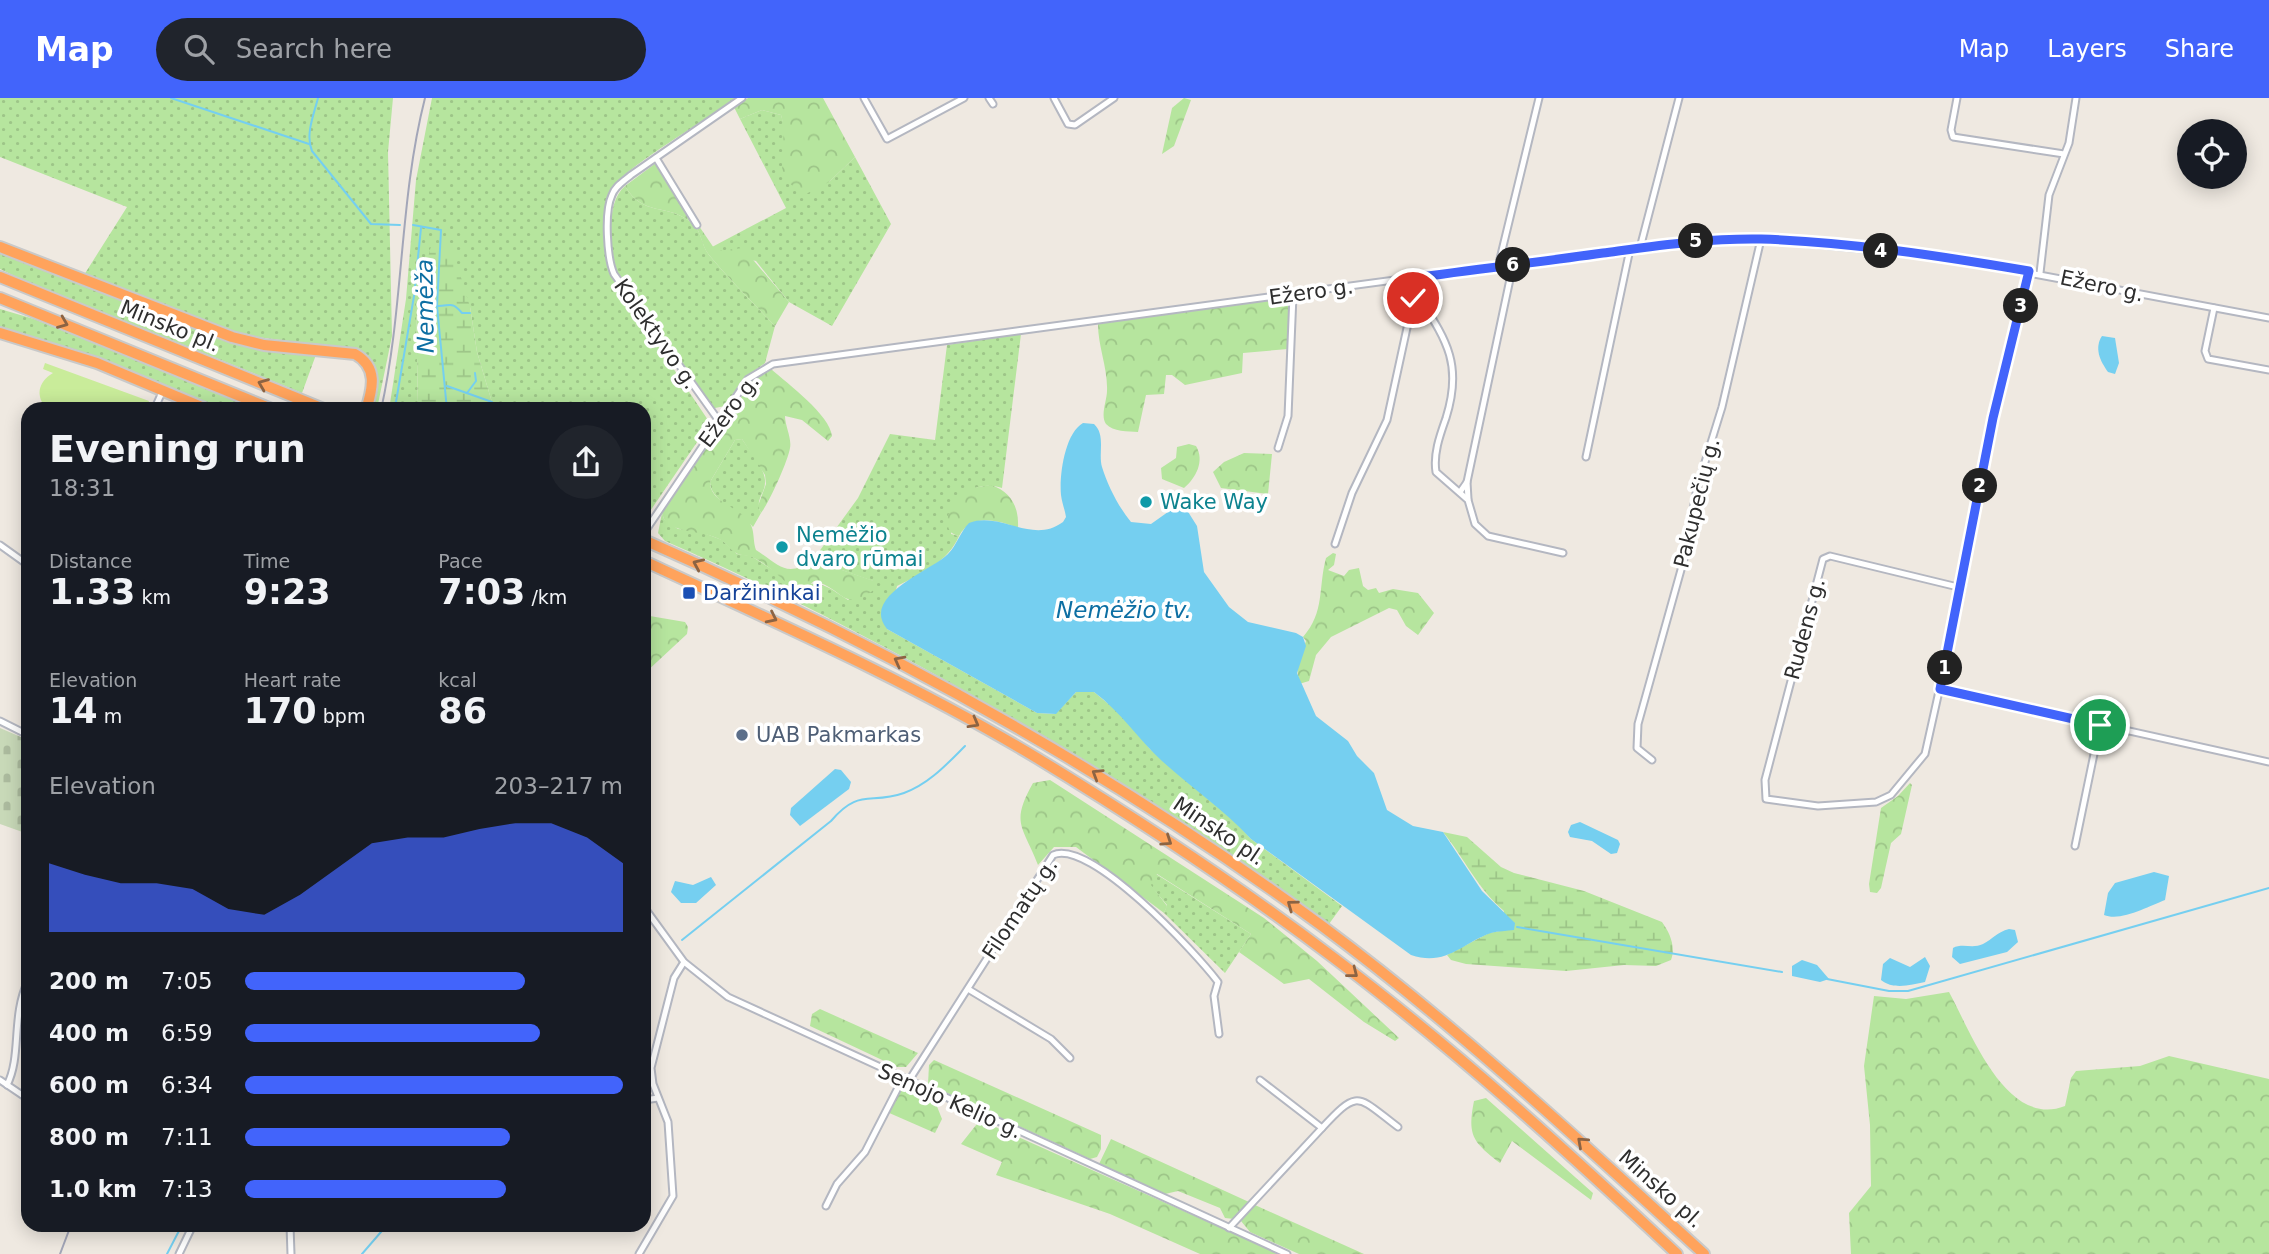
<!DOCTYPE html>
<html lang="en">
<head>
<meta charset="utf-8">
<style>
	body { margin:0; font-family:"DejaVu Sans",sans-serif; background:#20242c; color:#f1f3f6; height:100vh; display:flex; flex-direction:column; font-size:26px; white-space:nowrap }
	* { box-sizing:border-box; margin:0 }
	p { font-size:23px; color:#9ea1a6 }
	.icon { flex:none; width:38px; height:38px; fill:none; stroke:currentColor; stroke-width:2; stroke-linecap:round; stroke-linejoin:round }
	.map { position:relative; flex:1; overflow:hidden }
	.details { position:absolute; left:21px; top:304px; width:630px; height:830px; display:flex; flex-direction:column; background:#171b24; border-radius:21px; box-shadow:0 4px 18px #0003 }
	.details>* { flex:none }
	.tools { position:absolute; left:2177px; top:21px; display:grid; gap:14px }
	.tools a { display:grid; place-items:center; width:70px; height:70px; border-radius:50%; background:#171b24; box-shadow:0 4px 18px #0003; font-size:35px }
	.pin { position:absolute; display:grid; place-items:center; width:60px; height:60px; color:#fff; margin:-30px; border:4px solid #fff; border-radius:50%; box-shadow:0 2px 7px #0007 }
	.km { position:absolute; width:35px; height:35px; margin:-18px; border-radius:50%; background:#222; color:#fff; font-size:19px; line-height:35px; text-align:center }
	.round { display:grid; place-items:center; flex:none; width:74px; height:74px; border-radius:37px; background:#20242c }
	.overview { display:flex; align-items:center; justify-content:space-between; height:119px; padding:0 28px }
	h1 { font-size:38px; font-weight:800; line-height:52px }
	.figures { display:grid; grid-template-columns:repeat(3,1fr); gap:10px; height:119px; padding:7px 28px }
	.figures div { display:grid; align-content:center }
	.figures b { font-size:35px; font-weight:800 }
	.figures small { font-size:19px; font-weight:400 }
	.figures p { font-size:19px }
	.chart { height:196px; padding:14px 28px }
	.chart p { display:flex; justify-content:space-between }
	.chart svg { width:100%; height:126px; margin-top:7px; fill:#4264fb; opacity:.7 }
	ul { padding:0 28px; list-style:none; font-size:23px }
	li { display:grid; grid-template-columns:112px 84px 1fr; align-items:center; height:52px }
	li i { height:18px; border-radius:9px; background:#4264fb }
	header { display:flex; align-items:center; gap:42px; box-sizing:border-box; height:98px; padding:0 35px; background:#4264fb; color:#fff }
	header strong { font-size:33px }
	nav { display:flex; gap:38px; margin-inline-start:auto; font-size:24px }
	.search { width:490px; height:63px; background:#20242c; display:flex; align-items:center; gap:18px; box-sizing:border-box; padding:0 24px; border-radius:38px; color:#9ea1a6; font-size:26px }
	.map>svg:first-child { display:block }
	.grass { fill:url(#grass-dots) }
	.forest { fill:url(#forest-crowns) }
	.wetland { fill:url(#wetland-marsh) }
	.cemetery { fill:url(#cemetery-stones) }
	.pitch { fill:#c9ec9a }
	.water { fill:#75cff0 }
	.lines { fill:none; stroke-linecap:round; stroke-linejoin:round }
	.stream { stroke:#75cff0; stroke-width:2 }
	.street-casing { stroke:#b4b7c1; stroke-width:9 }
	.highway-casing { stroke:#c9c9c9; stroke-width:14 }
	.street { stroke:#fff; stroke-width:5 }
	.highway { stroke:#ffa35c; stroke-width:10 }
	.rail { stroke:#a3a6b8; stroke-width:2 }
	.oneway { stroke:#8c6343 }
	.route-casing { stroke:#fff; stroke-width:14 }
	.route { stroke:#4264fb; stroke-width:9 }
	.culture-dot { fill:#0f9aa8; stroke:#fff; stroke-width:2.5 }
	.transit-dot { fill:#1a4fb4; stroke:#fff; stroke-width:2.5 }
	.service-dot { fill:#5c6f8a; stroke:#fff; stroke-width:2.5 }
	.labels { text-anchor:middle; stroke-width:7; stroke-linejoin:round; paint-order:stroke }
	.street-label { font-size:21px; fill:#2e2e2e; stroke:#fff }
	.culture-label { font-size:21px; fill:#0d838f; stroke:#fff; text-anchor:start }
	.transit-label { font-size:21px; fill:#164399; stroke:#fff; text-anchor:start }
	.service-label { font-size:21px; fill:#4e5e75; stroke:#fff; text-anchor:start }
	.water-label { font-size:23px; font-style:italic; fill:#0d6fa3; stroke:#fff }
</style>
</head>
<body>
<header>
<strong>Map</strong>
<div class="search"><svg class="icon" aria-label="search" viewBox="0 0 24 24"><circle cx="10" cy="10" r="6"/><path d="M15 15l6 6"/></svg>Search here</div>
<nav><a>Map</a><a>Layers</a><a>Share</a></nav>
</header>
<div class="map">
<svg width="2269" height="1156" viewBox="0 0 2269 1156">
	<defs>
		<pattern id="grass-dots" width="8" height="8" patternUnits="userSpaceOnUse" patternTransform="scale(1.75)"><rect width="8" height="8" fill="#b6e59e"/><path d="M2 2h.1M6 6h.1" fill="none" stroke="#9dc588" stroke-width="1.8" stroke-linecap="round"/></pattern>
		<pattern id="forest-crowns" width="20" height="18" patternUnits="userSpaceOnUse" patternTransform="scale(1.75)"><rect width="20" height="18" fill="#b6e59e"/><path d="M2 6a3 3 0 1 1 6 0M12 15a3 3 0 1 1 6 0" fill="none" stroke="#9dc588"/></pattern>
		<pattern id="wetland-marsh" width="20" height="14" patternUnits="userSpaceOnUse" patternTransform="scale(1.75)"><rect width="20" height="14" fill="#b6e59e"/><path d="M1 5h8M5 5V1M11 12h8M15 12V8" fill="none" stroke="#9dc588"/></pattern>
		<pattern id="cemetery-stones" width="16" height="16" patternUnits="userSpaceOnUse" patternTransform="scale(1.75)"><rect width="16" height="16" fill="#c8d9b8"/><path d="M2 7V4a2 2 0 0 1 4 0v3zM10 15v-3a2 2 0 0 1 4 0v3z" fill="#acbb9e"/></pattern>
	</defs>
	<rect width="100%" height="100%" fill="#efe9e1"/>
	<g class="grass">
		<path d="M0,0H393L388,54L392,238L377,311H370L364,256L355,251L239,237L84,177L127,109L0,59Z"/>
		<path d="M432,0H737C712,18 624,70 611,91C599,110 604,161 613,181L708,322L706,331L644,422V312L494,311L477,254L470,209L416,206L418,311L389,312L406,201L416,82Z"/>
		<path d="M762,12L781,17L785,31L829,84L855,59L891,126L832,228L789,204L756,163L716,154L712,149L786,110L740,21Z"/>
		<path d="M625,88C644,120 666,104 692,125C702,133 701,147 709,157C730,182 753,205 775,228L765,265L744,280L725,308L710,311L617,174C610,151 605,105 625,88Z"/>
		<path d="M0,154L221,241L244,247L317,254L302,295L21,181L0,171Z"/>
		<path d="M0,211L34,221L257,311H216L129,273L0,232Z"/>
		<path d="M1021,236L1002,390C986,385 974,389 959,398L951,436L959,438C948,464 921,476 897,488L887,531L1037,615L1055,616L1076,594H1094L1123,618L1150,651L1231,719L1251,741L1342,808L1329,826C1119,677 901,546 665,443L658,435L662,415L664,421L678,431L696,432L722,442L737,456L751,458L787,481L791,489C821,482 824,486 848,502L873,483L813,462L858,400L890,336L935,342L947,247Z"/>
		<path d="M742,341C749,352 764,369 765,382C766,396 754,401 761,415L753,429C742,415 710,403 710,384L735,342Z"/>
		<path d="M1156,776L1251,836L1225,875L1164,815L1167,807L1150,787Z"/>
	</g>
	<g class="forest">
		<path d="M748,0H823L855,59L829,84L804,97L783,80C780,59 787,38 781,17L762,12L740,21L734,9Z"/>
		<path d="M1184,0L1191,2L1174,48L1162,56L1172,10Z"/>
		<path d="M656,65L716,153L743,150L789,204L775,228C753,205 730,182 709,157C701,148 702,133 692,125C666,104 644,120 625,88Z"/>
		<path d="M1289,200L1288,251L1243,255L1242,275L1185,287L1172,277H1166L1164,296L1146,297L1138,334C1128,333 1113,334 1106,326C1100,318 1107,302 1107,293C1108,270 1098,249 1098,226Z"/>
		<path d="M771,271C788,286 830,317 832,338L828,343L802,322L785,318C785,328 792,340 790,350C788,363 769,405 761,415L758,408L766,386L765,377L742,341L735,342L710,384C710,403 735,408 746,420C756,430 752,440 756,452C781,468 786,480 813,462L874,483L875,491C842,516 844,490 814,483L800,495C784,485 772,468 752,459C747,457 741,458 736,455C730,452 726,444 719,441C702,432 675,436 664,421L662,415L754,280Z"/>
		<path d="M1189,346L1196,348C1205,363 1196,380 1184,390L1162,381L1161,370L1176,360L1177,349Z"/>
		<path d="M1244,355L1272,356L1268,396L1221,390L1213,374L1224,364Z"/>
		<path d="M991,387C1012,394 1019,410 1018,430C997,422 972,415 959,438C939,434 949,408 959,397C968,389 980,389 991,387Z"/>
		<path d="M1333,455L1336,456L1334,467L1328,472L1344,478L1349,472L1359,470L1363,488L1368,492L1376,490L1379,495L1393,491L1418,495L1434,515L1418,537L1406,528L1397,512L1389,510L1331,539L1316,557L1309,583L1299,586L1297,569L1306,543L1303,539C1325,514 1318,490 1326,460Z"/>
		<path d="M644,517L685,524L688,529L687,536L644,576Z"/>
		<path d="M1050,682L1264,820L1317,863L1399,940L1395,943L1364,924L1309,881L1284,886L1239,854L1251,836L1157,776L1151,787L1167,808L1164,815L1076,749H1054L1038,767C1023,728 1010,726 1033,685Z"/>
		<path d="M1910,685L1912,687L1901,736L1891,745L1881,790L1877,795L1870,794L1869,786L1881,710L1898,698Z"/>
		<path d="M1949,894C1971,934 2006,1031 2065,1008L2071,980L2076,973L2140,968L2169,958L2269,981V1156H1851L1849,1115L1871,1088L1870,1027L1864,968L1874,898L1906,901Z"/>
		<path d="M820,911L918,955L906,969H897L810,928L812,916Z"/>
		<path d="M934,962L1101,1037V1051L1097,1059L1090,1061L928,986L929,967Z"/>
		<path d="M907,988L934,1001L942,1021L935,1035L887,1014L903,989Z"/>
		<path d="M1486,1000L1593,1095L1591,1102L1512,1043L1500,1065C1473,1044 1467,1038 1474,1003Z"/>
		<path d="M980,1022L1280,1156H1200L1110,1116L996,1077L1002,1064L961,1046Z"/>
		<path d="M1111,1041L1249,1104L1234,1121L1225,1120L1220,1110L1178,1093L1165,1096L1099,1066Z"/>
		<path d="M1255,1107L1364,1156H1299L1250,1134L1241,1123Z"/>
	</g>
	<g class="wetland">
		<path d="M436,145H445L453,153L470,209L477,254L494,311H418L416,206L431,148Z"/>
		<path d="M1443,734L1467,739L1501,769L1514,775L1584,793L1662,824C1670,835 1676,849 1671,862L1656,868L1624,867L1566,873L1466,866L1451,862L1447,857L1489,835L1500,833L1504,813C1477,790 1465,761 1443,734Z"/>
	</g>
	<path class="cemetery" d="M0,630L28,642V736L0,726Z"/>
	<path class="pitch" d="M45,265L149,303L147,309L140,307L142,312L47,311C35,298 38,284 53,275L43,271Z"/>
	<g class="water">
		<path d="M2102,238L2115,240L2119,265L2115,276L2108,274C2100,263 2094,250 2102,238Z"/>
		<path d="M1083,325L1094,326C1106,337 1098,355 1102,369C1108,388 1118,408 1131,424L1151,426L1175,409H1185L1197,428L1204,474L1229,509L1248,524L1296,535L1303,539L1306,548L1297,575L1316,618L1348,643L1357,658L1374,675L1387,712L1413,728L1443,734L1482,793L1515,825L1514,832C1507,833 1498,833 1491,835C1462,845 1446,869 1411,857L1251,741C1224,712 1192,690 1162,663C1138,641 1121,614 1094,594H1076L1056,616L1037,615L887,531C860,498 931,473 948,456C957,447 960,434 969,425C1001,413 1032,447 1063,424L1066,419C1065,412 1062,405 1061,397C1059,377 1065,335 1083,325Z"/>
		<path d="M835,671L841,672L851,684L849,691L800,728L790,717L791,710Z"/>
		<path d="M1580,724L1618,742L1620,746L1617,755L1611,756L1592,743L1570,739L1568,734L1571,727Z"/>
		<path d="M2154,774L2169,778L2165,802C2149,808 2121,824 2104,817L2108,795L2115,785Z"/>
		<path d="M711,779L716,787L696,805H681L671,794L675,783L693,787Z"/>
		<path d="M2009,831L2015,832L2018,844L2007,854L1960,866L1952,859L1953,850C1962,845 1973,851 1983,846C1993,841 1997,834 2009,831Z"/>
		<path d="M1925,859L1930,868L1925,884C1911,887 1893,892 1881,882L1883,866L1890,860L1910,869Z"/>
		<path d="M1802,862L1817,867L1829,881L1820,884L1792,878V868Z"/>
	</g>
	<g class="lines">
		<g class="stream">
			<path d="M171,0L309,46"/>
			<path d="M318,0C314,16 305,37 312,53L371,126L400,127"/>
			<path d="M413,127L441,132L437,208L447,312"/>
			<path d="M438,208C451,208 452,203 462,215H470"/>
			<path d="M447,288L492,304"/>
			<path d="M467,295L476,283L475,275"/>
			<path d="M390,309L396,304L414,198L421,130"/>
			<path d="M1517,829L1782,874"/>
			<path d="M682,842L831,723C859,690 869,707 904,695C929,686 947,666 965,648"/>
			<path d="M644,870L649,866"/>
			<path d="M1827,881L1889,893H1908L2269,790"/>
			<path d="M167,1156L182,1127"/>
			<path d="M362,1156L387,1127"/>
		</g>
		<g class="street-casing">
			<g id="street">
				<path d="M864,0L887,41L964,0"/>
				<path d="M989,0L993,6"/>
				<path d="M1054,0L1068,26L1075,27L1114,0"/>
				<path d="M1957,0L1951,32L1953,39L2064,56"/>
				<path d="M656,60L697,127"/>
				<path d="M1640,150L1679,0"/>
				<path d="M1498,169L1539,0"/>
				<path d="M2040,175L2049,97L2069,45L2076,0"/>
				<path d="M1415,193C1444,239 1464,263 1446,320C1440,337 1433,356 1436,374L1468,402L1475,426L1488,438L1563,455"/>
				<path d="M2214,210L2205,253L2208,261L2269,272"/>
				<path d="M154,312L163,292"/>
				<path d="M719,323L614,176C607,160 604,114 612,97C615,88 624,83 631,77L742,0"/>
				<path d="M1278,350L1288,318L1293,197"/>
				<path d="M1586,359L1630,151"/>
				<path d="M1467,384L1513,167"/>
				<path d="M1460,394L1467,384L1468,401"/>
				<path d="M644,435L748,281L773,266L1668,145L1761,141L1943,159L2269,220"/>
				<path d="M1335,446L1352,395L1387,322L1415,193L1414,180"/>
				<path d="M0,447L28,467"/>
				<path d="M1962,490L1830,458L1823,461L1765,682L1766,701L1818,708L1876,704L1891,697L1925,656L1962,490L1993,320L2029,173"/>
				<path d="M1940,591L2269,664"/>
				<path d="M0,623L28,637"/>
				<path d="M1652,662L1637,650L1638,626L1684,461L1697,390L1722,309L1761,141"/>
				<path d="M2075,748L2100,627"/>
				<path d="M644,809L684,864L728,899L1287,1156"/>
				<path d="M968,891L1051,941L1070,960"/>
				<path d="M0,982L28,1001"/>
				<path d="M1260,982L1322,1030C1359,990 1357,998 1398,1029"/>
				<path d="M908,984L1053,757C1090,740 1196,855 1218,884L1214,898L1219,936"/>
				<path d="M7,987C22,958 11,918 28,883"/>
				<path d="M644,1002L658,1000"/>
				<path d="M826,1108L837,1086L865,1054L902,982"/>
				<path d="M290,1127L291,1156"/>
				<path d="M1229,1130L1322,1030"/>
				<path d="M179,1156L193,1127"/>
				<path d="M639,1156L673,1098L668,1024L653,986L651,970L674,880L684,864"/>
			</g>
		</g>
		<g class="highway-casing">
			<g id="highway">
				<path d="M0,149L232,239L264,247L355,256C378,269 373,290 366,312"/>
				<path d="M0,179L326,312"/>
				<path d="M0,200L274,312"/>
				<path d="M0,235L97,265L209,312"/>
				<path d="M644,442C883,547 1111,673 1322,828C1457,928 1580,1043 1704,1156"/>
				<path d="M644,463C777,525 911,584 1037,660C1139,722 1239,788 1334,860C1455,951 1567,1053 1677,1156"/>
			</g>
		</g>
		<use href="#street" class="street"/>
		<use href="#highway" class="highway"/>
		<g class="rail">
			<path d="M381,312C404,209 399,102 425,0"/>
			<path d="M60,1156L71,1127"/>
		</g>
	</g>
	<defs><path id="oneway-chevron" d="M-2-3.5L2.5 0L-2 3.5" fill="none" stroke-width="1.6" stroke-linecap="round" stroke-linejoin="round" transform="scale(1.75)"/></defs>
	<g class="oneway">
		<use href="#oneway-chevron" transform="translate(63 225) rotate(22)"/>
		<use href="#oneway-chevron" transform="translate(263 286) rotate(-158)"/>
		<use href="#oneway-chevron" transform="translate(698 466) rotate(-156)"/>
		<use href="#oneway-chevron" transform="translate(772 520) rotate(26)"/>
		<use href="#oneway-chevron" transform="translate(899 563) rotate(-152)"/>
		<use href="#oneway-chevron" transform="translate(974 625) rotate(29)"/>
		<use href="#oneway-chevron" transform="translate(1097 676) rotate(-148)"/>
		<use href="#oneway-chevron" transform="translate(1167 743) rotate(34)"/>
		<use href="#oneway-chevron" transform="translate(1292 807) rotate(-144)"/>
		<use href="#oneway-chevron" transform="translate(1353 875) rotate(38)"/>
		<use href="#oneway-chevron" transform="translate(1582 1044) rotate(-138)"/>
	</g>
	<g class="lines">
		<g class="route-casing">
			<path id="route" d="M1413,200L1414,180C1477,171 1540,164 1603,155C1655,148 1707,140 1761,141C1850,144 1941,158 2029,173L1993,320L1940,591L2100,627"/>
		</g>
		<use href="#route" class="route"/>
	</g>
	<g class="culture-dot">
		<circle cx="1146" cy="404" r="7"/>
		<circle cx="782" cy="449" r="7"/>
	</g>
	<rect class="transit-dot" x="682" y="488" width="14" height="14" rx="3.5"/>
	<circle class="service-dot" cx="742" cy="637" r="7"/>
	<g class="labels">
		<g class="street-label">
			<text transform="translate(2102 188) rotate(12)" y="7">Ežero g.</text>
			<text transform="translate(1311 194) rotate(-8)" y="7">Ežero g.</text>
			<text transform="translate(170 228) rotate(22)" y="7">Minsko pl.</text>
			<text transform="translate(656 236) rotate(55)" y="7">Kolektyvo g.</text>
			<text transform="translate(729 313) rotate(-53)" y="7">Ežero g.</text>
			<text transform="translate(1697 405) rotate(-76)" y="7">Pakupečių g.</text>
			<text transform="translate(1805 531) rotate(-75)" y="7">Rudens g.</text>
			<text transform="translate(1219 733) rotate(34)" y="7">Minsko pl.</text>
			<text transform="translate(1020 811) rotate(-56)" y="7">Filomatų g.</text>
			<text transform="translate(950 1003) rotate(24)" y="7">Senojo Kelio g.</text>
			<text transform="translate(1661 1091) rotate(42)" y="7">Minsko pl.</text>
		</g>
		<g class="culture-label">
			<text x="1160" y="411">Wake Way</text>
			<text x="796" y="444">Nemėžio<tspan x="796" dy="24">dvaro rūmai</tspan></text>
		</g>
		<g class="transit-label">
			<text x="703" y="502">Daržininkai</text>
		</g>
		<g class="service-label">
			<text x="756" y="644">UAB Pakmarkas</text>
		</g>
		<g class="water-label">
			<text transform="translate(425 208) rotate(-91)" y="8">Nemėža</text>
			<text x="1124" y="520">Nemėžio tv.</text>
		</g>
	</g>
</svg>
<div class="tools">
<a><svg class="icon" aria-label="locate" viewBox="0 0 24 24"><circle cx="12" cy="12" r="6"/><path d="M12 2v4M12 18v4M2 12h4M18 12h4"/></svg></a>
</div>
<div class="pin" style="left:2100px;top:627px;background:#1e9e55"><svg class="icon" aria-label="arrive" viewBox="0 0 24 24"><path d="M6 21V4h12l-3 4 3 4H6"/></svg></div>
<div class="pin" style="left:1413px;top:200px;background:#d93025"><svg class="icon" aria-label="check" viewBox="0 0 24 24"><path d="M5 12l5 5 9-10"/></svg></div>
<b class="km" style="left:1945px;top:570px">1</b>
<b class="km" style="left:1980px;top:388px">2</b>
<b class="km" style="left:2021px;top:208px">3</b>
<b class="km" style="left:1881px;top:153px">4</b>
<b class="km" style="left:1696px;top:143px">5</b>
<b class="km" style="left:1513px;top:167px">6</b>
<section class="details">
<div class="overview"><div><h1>Evening run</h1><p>18:31</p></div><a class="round"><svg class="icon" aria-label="share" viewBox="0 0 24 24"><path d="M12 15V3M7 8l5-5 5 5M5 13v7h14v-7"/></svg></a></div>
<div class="figures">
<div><p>Distance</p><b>1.33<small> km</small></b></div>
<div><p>Time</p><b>9:23</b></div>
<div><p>Pace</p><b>7:03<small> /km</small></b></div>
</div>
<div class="figures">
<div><p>Elevation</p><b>14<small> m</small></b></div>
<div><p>Heart rate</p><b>170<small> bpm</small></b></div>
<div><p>kcal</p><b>86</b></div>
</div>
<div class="chart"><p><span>Elevation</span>203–217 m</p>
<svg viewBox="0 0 160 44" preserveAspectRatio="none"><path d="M0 44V20L10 24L20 27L30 27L40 29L50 36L60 38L70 31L80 22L90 13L100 11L110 11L120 8L130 6L140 6L150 11L160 20V44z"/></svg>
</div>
<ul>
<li><b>200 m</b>7:05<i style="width:74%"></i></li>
<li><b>400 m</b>6:59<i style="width:78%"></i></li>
<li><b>600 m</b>6:34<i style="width:100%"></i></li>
<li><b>800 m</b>7:11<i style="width:70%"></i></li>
<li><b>1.0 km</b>7:13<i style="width:69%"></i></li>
</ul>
</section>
</div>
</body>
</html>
